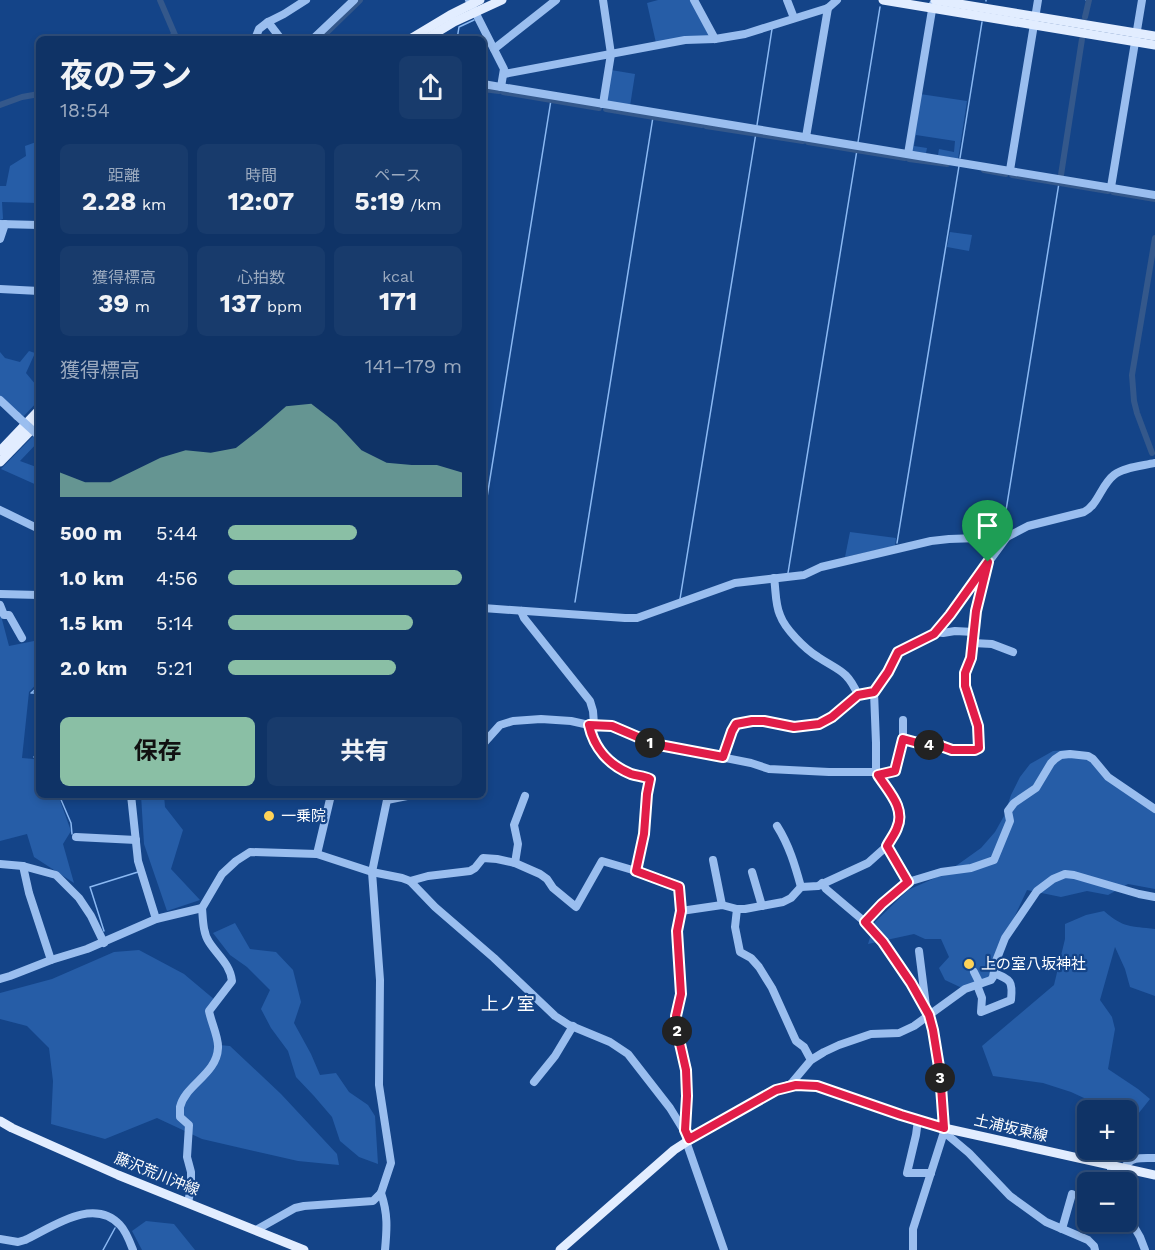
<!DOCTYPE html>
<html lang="ja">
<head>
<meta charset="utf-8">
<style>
	body { margin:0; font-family:"Work Sans","Noto Sans JP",sans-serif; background:#183b6c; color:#f1f3f6; height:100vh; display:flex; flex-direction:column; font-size:22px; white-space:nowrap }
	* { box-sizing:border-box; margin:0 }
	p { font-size:20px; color:#9baabf }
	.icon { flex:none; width:33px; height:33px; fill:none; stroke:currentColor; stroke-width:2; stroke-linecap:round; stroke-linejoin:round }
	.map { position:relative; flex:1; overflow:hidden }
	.side { position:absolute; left:36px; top:36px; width:450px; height:762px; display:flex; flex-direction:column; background:#0f3366; border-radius:9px; box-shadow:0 3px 9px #0003,0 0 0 2px #2f4e7a }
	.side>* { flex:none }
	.buttons { position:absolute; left:1077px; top:1100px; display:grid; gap:12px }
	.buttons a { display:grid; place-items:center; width:60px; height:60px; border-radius:9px; background:#0f3366; box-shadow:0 3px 9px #0003,0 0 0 2px #2f4e7a; font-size:30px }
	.pin { position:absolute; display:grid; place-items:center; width:51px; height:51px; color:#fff; margin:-62px -26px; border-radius:50% 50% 50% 0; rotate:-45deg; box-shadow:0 0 6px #0007 }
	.pin .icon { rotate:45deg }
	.km { position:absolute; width:30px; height:30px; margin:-15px; border-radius:50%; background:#222; color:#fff; font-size:16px; line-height:30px; text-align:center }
	.round { display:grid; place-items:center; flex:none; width:63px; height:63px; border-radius:9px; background:#183b6c }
	.overview { display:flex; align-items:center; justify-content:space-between; height:102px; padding:0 24px }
	h1 { font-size:33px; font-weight:700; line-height:45px }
	.metrics { display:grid; grid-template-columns:repeat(3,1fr); gap:9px; height:102px; padding:6px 24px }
	.metrics div { display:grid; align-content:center; border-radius:9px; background:#183b6c; text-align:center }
	.metrics b { font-size:26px; font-weight:700 }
	.metrics small { font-size:16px; font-weight:400 }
	.metrics p { font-size:16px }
	.chart { height:168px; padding:12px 24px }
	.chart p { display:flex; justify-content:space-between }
	.chart svg { width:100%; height:108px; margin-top:6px; fill:#8abfa5; opacity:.7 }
	.cta { display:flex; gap:12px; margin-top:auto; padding:12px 24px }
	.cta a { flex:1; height:69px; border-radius:9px; background:#8abfa5; color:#111; font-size:24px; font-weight:700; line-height:69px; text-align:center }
	.cta a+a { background:#183b6c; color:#f1f3f6 }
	ul { padding:0 24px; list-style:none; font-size:20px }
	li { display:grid; grid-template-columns:96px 72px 1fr; align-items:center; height:45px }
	li i { height:15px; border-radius:8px; background:#8abfa5 }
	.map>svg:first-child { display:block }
	.green { fill:#265da7 }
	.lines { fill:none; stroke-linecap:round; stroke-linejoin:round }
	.stream { stroke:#8bb9f3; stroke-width:1.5 }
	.canal { stroke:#34588b; stroke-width:6 }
	.minor { stroke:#9abeef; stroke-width:8 }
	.major { stroke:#e2edff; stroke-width:9 }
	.minor-bridge { stroke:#9abeef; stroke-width:8 }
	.route-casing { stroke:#fff; stroke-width:12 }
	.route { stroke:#e11d48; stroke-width:8 }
	.poi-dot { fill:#ffd358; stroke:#144488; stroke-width:2 }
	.labels { text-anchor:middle; stroke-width:4.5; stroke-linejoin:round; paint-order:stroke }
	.poi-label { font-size:15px; fill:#fff; stroke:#144488; text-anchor:start }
	.street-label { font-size:15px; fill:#fff; stroke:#144488 }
	.quarter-label { font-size:18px; fill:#fff; stroke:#144488 }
</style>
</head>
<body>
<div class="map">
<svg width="1155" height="1250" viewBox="0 0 1155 1250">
	<rect width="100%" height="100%" fill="#144488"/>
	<g class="green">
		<path d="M658,0H691L709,36L656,43L647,3Z"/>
		<path d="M611,70L635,74L630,106L607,102Z"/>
		<path d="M920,94L967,101L958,159L938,155L939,149L954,152L955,141L916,135L914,146L927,148L926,153L911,151Z"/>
		<path d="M39,141V203L2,202L3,219L0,220V186H6L10,166L26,156L25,146Z"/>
		<path d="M950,232L972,235L969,251L947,247Z"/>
		<path d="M29,351L35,353L26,373L36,385L39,383V400L22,418L4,402L0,407V352L5,358L20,362Z"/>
		<path d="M39,430V441L20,461L39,468V486L1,469Z"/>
		<path d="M850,532L896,538L895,546L845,557Z"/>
		<path d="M0,612L9,646L39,640V681L29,692L22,758L34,759L39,763V795H58L71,831L63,844L74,883L34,857L27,834L0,841Z"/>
		<path d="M1070,750L1084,756L1155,809V889L1128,884L1108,895L1087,891L1061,897L1027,890L1011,924L990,977L962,988L945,980L939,968L949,957L941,939H925L914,934L868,944L875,922L908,890L946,873L981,848L995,832L1004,816L1011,795L1020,777L1030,764L1053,751Z"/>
		<path d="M141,795H164L165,807L183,830L171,869L200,900L167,911L144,844Z"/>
		<path d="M1104,911C1123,928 1131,926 1155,929V996L1130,987L1125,969L1115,947L1100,1000L1112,1017L1115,1029L1108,1069L1138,1089L1150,1099L1134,1119L1127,1116L1126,1110H1110L1071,1092L1043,1083L993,1076L982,1046L1054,985L1065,939V924L1086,915Z"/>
		<path d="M235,923L250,949L276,952L293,970L301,1002L294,1023L311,1054L320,1075L336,1073L349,1092L368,1105L375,1116L378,1164L359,1157L340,1141L332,1117L314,1096L296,1077L288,1051L271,1028L261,1009L270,990L247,967L230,955L213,933Z"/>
		<path d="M139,950L184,974L215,1000L209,1011L219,1045L230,1046L281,1094L337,1154L339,1165L298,1161L202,1139L157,1118L105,1139L51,1124L53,1081L49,1048L27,1026L0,1019V993L52,979L114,952Z"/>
		<path d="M146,1221L174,1224L195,1250H142L132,1231Z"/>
	</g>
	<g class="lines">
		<g class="stream">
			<path d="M1086,0H1089"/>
			<path d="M986,1V0"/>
			<path d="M457,39L459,27L474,20"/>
			<path d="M757,125L772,29"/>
			<path d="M858,142L880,7"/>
			<path d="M960,158L982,22"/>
			<path d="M483,522L551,100"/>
			<path d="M1003,529L1059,183"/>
			<path d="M897,543L959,166"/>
			<path d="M788,573L857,150"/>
			<path d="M680,599L756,133"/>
			<path d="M575,602L653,117"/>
			<path d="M39,686L31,693H39"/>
			<path d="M34,757L39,761"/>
			<path d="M59,795L71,823L72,834"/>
			<path d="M104,931L90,887L138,872"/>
			<path d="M103,1250L115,1228"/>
		</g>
		<g class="canal">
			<path d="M160,0L175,35L165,39"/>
			<path d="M1085,17L1089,0"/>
			<path d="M320,39L360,0"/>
			<path d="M483,89L499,91"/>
			<path d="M503,92L599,108"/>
			<path d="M0,105L22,97L39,94"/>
			<path d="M606,109L702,125"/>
			<path d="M706,126L803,141"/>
			<path d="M808,142L905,158"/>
			<path d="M909,159L947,164"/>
			<path d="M984,170L1006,174"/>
			<path d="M1012,175L1108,191"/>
			<path d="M1061,175L1082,39"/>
			<path d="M1113,192L1155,199"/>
			<path d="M1152,453L1137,413L1134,401L1132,375L1155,238"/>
		</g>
		<g class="minor">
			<path d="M469,0L504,69L501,87"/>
			<path d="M603,0L611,54L603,104"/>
			<path d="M694,0L715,39"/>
			<path d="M787,0L794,18"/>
			<path d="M268,22L281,39"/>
			<path d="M255,39L259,29L268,22L284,14L306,0"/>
			<path d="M313,39L354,0"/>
			<path d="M494,49L556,0"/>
			<path d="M504,74L685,40L715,39L745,34L828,8L837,0"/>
			<path d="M483,84L1155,195"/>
			<path d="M806,137L828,8"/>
			<path d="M908,154L933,4"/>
			<path d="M1010,170L1038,0"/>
			<path d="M1111,187L1142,0"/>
			<path d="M0,224L39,225"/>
			<path d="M0,239L5,224"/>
			<path d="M0,289L39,291"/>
			<path d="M0,400L17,416"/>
			<path d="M0,510L39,529"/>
			<path d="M774,578C776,590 775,604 780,615C785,629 805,649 818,657C839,671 847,670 858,695L874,692"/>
			<path d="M0,594L39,595"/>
			<path d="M0,605L4,615H9L22,638"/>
			<path d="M483,608L625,618H637L735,583L804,575L821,567L931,541L949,539L1007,537L1028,526L1084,512C1098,505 1101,485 1114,475C1124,467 1142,466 1155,463"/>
			<path d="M521,611L524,618L590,701L593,711L594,724"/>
			<path d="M936,632L943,633L955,631L974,632"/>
			<path d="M973,643L992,644L1013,652"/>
			<path d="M589,725C594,748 609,765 631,774C637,776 644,776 649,779L647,794L644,834L636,871"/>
			<path d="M903,739V720"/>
			<path d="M483,744L500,725L513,721L541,719L571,721L589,725L611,726L654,744L751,763L769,769L829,772H876"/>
			<path d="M722,757L732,731L736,724C746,722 755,720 765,721C783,723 802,732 820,723C834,717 845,704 858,695"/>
			<path d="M878,775L895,771L903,739L925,745L941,746L952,750H975L979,748L978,726L965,686V673L971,658L976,611L987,567"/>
			<path d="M131,795L138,861L156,919"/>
			<path d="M777,826C789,845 795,865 801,887"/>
			<path d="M76,837L136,840"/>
			<path d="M887,846L908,882L941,872L971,868L994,860L1010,821L1008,811L1014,803L1036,788L1051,763L1055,759L1061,755L1070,754L1088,756L1093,759L1108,777L1155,809"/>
			<path d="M317,854L331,795"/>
			<path d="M713,860L722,905"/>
			<path d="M515,863L518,844L514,825L525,796"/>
			<path d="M0,864L23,866L56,875L79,898L91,916L104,943"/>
			<path d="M23,866L29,893L51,960"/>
			<path d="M752,872L762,906"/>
			<path d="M410,881L428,876L470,871L475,868L483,858L497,859L515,863L540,874L547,879L553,888L576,907L602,861L636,871L679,887L681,911L677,931L681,994L676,1016L678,1035L686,1070L687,1096L685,1130"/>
			<path d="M822,883L826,889L865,922L883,942L911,983L929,1015L933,1030L940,1073L944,1117V1132L913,1229V1250"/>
			<path d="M737,909L735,927L740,952L751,958L759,967L772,988L796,1041L804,1047L811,1060"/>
			<path d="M681,911L722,905L737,909H745L783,902L791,898L801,887L818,886L868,863L887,846L898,827L900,819L899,806L876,772V743L874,692L888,672L898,652L934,634L950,615L1007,537"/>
			<path d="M865,922L882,904L908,882"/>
			<path d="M919,951L926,1006"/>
			<path d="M974,972L980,984"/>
			<path d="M0,979L10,976L51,960L87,949L156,919L202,908L222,874L236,861L250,852L317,854L372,872L402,878L410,881L435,907L494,958L555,1016L569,1025L610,1042L628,1054L670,1108L689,1139"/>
			<path d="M977,985L982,998L981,1012L1011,1000C1013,981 1011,980 994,973"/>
			<path d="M534,1082L555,1056L573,1026"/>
			<path d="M790,1085L811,1060L824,1052L839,1045L871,1034L899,1033L914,1026L965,989L991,980L993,977L996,961L1005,938L1037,891L1053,879L1065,874L1074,875L1139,894L1155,897"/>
			<path d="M918,1120L916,1135L907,1173H931"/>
			<path d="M944,1132L969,1153L1010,1196L1046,1222L1088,1240L1094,1246L1095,1250"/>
			<path d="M686,1141L724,1250"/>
			<path d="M1111,1165V1172L1113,1182"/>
			<path d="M1125,1168C1129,1156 1144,1158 1155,1158"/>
			<path d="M381,1193C388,1214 387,1228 385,1250"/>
			<path d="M188,1203L191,1187V1172L187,1157L189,1125L180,1117C180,1113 180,1110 180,1107C185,1085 217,1074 218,1048C219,1038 211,1022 209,1011L232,981C230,964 218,956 209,942C203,933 203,920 202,908"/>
			<path d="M1126,1213L1140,1237L1145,1250"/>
			<path d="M1062,1229L1072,1194"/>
			<path d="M256,1230L295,1208L304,1206L373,1201L381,1193L391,1163L379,1085L380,980L372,872L387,800L412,795"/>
			<path d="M0,1239L18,1242L25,1240C51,1228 93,1196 120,1225C126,1231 130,1242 133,1250"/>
		</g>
		<g class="major">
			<path d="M883,0L1155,45"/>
			<path d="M935,0L1155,36"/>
			<path d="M410,39L450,15L480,0"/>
			<path d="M426,39L454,22L502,0"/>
			<path d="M0,451L39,410"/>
			<path d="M0,462L39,422"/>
			<path d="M0,1121L12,1128L118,1175L304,1250"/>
			<path d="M560,1250L674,1150L711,1126L776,1090L790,1085H805L817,1086L830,1090L901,1115L944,1128L1155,1175"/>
		</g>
		<path class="minor-bridge" d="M17,416L39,436"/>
	</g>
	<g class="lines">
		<g class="route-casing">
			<path id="route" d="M988,562L976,611L971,658L965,673V686L978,726L979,748L975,750H952L941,746L925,745L903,739L895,771L878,775C888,791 906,808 897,828C895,834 890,840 887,846L908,882L882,904L865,922L883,942L911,983L929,1015L933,1030L940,1073L944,1128L901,1115L817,1086L796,1085L776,1090L689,1139L685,1130L687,1096L686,1070L678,1035L676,1016L681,994L677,931L681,911L679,887L636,871L644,834L647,794L650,779C644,776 637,776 631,774C609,765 594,748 589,725L612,726L654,744L723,757L732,731L736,724L752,721H764L794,727L819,724L832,717L858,695L874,692L888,672L898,652L934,634L950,615Z"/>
		</g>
		<use href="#route" class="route"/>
	</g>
	<g class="poi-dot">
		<circle cx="269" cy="816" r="6"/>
		<circle cx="969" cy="964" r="6"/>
	</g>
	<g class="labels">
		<g class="poi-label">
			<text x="281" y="821">一乗院</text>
			<text x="981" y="969">上の室八坂神社</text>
		</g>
		<g class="street-label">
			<text transform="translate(1011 1128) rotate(13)" y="5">土浦坂東線</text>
			<text transform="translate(157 1174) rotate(22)" y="5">藤沢荒川沖線</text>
		</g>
		<g class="quarter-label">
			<text x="508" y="1010">上ノ室</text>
		</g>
	</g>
</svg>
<div class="buttons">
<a>+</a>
<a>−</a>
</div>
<div class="pin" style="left:988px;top:562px;background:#1e9e55"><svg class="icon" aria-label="arrive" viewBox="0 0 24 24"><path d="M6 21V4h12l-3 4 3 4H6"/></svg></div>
<b class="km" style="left:650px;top:743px">1</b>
<b class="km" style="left:677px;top:1031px">2</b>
<b class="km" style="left:940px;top:1078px">3</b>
<b class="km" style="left:929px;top:745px">4</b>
<section class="side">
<div class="overview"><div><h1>夜のラン</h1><p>18:54</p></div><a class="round"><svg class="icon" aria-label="share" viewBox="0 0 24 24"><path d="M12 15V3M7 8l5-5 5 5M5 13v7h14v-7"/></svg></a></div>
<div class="metrics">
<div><p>距離</p><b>2.28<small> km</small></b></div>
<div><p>時間</p><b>12:07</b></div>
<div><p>ペース</p><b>5:19<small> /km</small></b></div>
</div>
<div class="metrics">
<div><p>獲得標高</p><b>39<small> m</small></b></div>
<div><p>心拍数</p><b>137<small> bpm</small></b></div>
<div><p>kcal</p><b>171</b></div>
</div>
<div class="chart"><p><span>獲得標高</span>141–179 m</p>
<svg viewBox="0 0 160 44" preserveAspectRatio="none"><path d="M0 44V34L10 38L20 38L30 33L40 28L50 25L60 26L70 24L80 16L90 7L100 6L110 14L120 25L130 30L140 31L150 31L160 34V44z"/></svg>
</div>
<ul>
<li><b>500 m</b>5:44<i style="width:55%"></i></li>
<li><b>1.0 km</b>4:56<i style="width:100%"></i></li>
<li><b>1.5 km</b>5:14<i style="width:79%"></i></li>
<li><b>2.0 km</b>5:21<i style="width:72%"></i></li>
</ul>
<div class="cta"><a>保存</a><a>共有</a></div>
</section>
</div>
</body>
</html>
